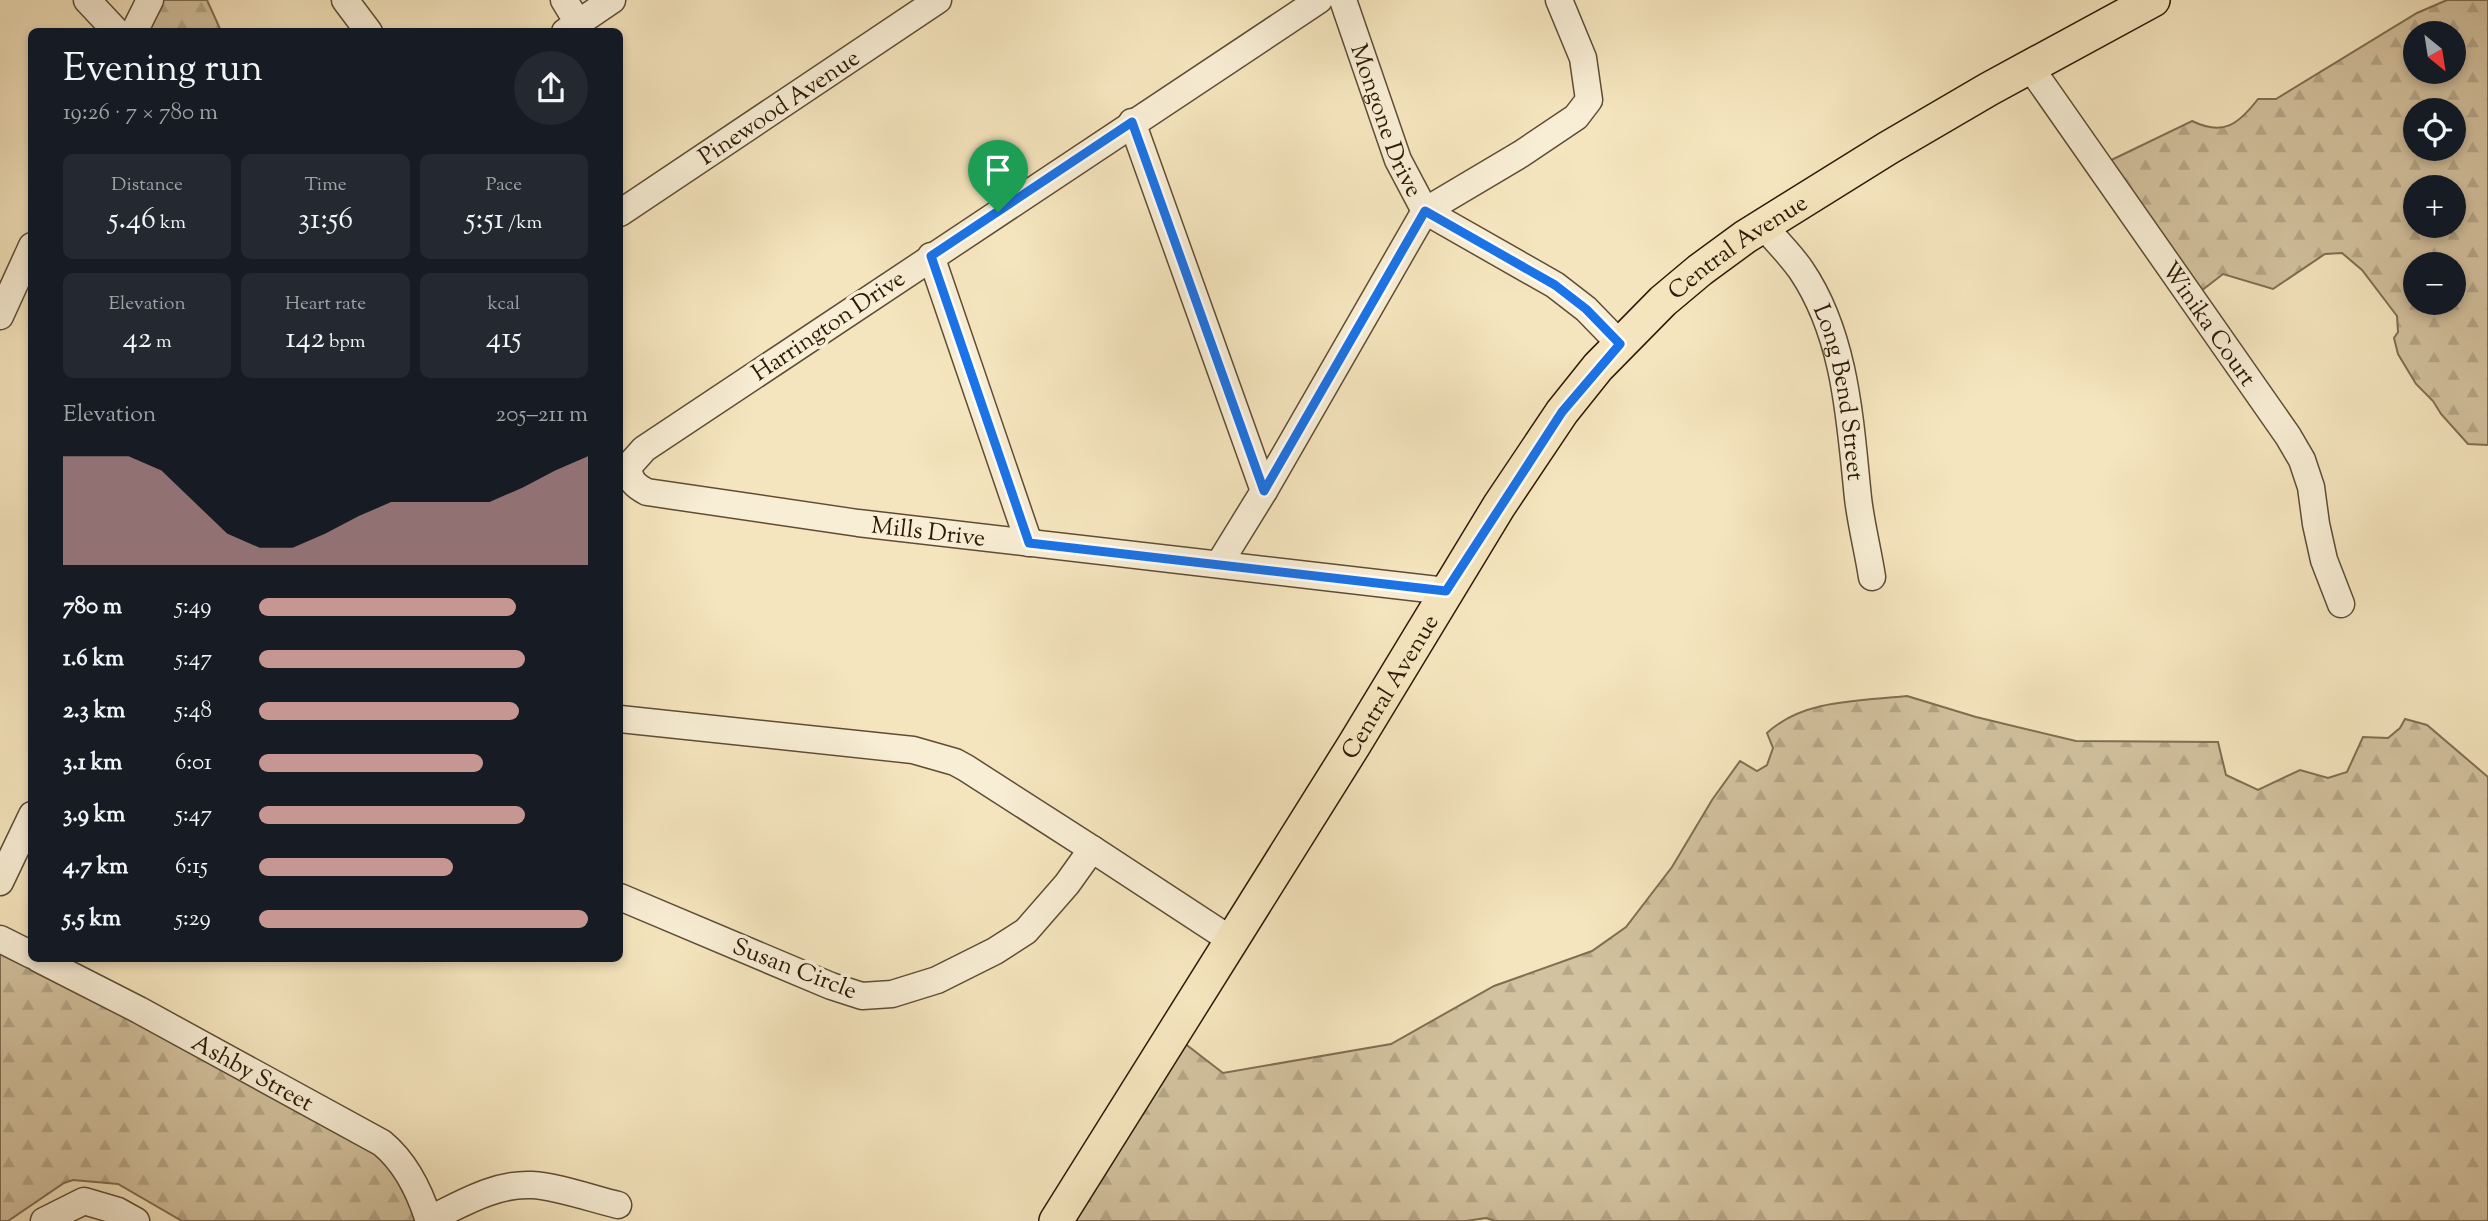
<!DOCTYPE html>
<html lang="en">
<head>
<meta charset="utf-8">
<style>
	body { margin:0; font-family:"Sorts Mill Goudy",serif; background:#242831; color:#f1f3f6; height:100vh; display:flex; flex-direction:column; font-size:26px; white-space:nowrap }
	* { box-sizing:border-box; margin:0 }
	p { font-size:23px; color:#9ea1a6 }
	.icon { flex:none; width:38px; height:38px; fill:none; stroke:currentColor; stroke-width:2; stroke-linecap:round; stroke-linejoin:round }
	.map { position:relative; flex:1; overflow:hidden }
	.details { position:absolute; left:28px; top:28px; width:595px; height:934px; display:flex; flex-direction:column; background:#171b24; border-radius:10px; box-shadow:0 4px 10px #0003 }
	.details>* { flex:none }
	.needle { width:46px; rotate:150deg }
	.buttons { position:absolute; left:2403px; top:21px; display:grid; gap:14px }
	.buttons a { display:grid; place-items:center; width:63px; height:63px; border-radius:50%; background:#171b24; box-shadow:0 4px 10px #0003; font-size:35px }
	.pin { position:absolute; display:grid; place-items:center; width:60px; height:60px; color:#fff; margin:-72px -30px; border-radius:50% 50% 50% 0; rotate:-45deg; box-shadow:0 0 7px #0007 }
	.pin .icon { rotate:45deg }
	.round { display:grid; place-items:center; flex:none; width:74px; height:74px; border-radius:37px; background:#242831 }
	.headline { display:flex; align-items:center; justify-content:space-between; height:119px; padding:0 35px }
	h1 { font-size:38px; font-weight:600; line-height:52px }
	.metrics { display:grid; grid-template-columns:repeat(3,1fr); gap:10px; height:119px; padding:7px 35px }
	.metrics div { display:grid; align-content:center; border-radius:10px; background:#242831; text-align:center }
	.metrics b { font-size:30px; font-weight:600 }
	.metrics small { font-size:19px; font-weight:400 }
	.metrics p { font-size:19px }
	.chart { height:196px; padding:14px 35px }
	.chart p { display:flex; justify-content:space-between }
	.chart svg { width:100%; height:126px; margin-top:7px; fill:#c59692; opacity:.7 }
	ul { padding:0 35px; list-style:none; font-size:23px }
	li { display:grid; grid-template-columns:112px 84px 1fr; align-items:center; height:52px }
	li i { height:18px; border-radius:9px; background:#c59692 }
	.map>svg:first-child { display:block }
	.forest { fill:url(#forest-firs); stroke:#806e52; stroke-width:2; fill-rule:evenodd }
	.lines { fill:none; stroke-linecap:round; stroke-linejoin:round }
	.minor-casing { stroke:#5e4d34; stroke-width:29 }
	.major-casing { stroke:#2c1a06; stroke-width:36 }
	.minor { stroke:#f8eed5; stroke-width:26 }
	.major { stroke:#f5e5be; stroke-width:33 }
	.route-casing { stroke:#fff; stroke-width:14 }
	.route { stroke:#1a73e8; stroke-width:9 }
	.labels { text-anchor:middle; stroke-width:7; stroke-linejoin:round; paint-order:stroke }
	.street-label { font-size:24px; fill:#2c1a06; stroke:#f8eed5 }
</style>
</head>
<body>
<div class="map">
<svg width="2488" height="1221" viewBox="0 0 2488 1221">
	<defs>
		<pattern id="forest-firs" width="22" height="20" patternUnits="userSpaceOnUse" patternTransform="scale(1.75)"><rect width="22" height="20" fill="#d3c29f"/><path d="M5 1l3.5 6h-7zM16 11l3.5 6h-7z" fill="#b5a687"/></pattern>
	</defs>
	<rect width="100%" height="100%" fill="#f5e5be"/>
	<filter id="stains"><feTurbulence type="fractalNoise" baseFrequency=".00286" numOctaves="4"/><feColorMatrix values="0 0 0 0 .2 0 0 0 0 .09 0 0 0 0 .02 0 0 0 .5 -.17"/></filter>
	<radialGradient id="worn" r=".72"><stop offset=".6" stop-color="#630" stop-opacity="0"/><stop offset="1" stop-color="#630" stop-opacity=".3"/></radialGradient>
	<g class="forest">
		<path d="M152,0H207L221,31L135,32Z"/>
		<path d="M2447,0H2488V445L2468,444L2441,414L2433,401L2416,384L2398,354L2394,338L2398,332L2397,316L2362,270L2342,253L2325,254L2273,289L2223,274L2192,298L2101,165L2192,121C2223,136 2238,125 2258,99H2276L2417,13ZM2415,33H2454V72H2415ZM2415,110H2454V149H2415ZM2415,187H2454V226H2415ZM2415,264H2454V303H2415Z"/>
		<path d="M1907,696L1976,717L2076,741L2218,742L2226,775L2258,790L2300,770L2328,778L2347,772L2363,737L2388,738L2400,728L2405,719L2427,725L2488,777V1221H1495L1486,1218L1466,1221H1058L1175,1036L1223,1073L1391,1044L1494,986L1592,951L1626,927L1672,867L1712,800L1740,761L1757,771L1767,765L1773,748L1767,733C1803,699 1861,701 1907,696Z"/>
		<path d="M0,941L389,1149L430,1221H182L118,1184L73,1180L64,1183L8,1221H0Z"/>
	</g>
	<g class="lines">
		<g class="minor-casing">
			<g id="minor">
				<path d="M87,0L117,32"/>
				<path d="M345,0L369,32"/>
				<path d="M564,0L578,23"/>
				<path id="s1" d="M1319,0L644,449L628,467C630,481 635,486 647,492L858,523L1446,591"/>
				<path id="s2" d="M1343,0L1398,160L1425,211L1555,285L1586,309L1620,344"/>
				<path d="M134,32L150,0"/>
				<path d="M565,32L612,0"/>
				<path id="s3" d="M2030,67L2288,436L2302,460L2311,487L2316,524L2324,560L2341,604"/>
				<path d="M1132,122L1264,491"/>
				<path id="s4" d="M620,213L938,0"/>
				<path id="s5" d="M1763,225C1775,240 1790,254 1801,270C1846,336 1850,421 1858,498C1861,524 1868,551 1872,577"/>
				<path d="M931,256L1029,543"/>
				<path d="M0,316L32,246"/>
				<path d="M1219,564L1264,491L1425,211L1521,154L1576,117L1589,100L1583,58L1559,0"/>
				<path d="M620,719L913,750L955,762L966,768L1092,849L1067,884L1026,931L995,951L937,980L892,994L862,996L831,986L620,897"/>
				<path d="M1092,849L1231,940"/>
				<path d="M0,882L32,815"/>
				<path d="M0,939L32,955"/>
				<path id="s6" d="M39,959L139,1010L382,1143C405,1162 420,1192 429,1221"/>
				<path d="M428,1220C460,1205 495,1183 532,1185C556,1186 593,1199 618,1205"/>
				<path d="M44,1221L84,1201L118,1211L136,1221"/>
			</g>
		</g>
		<g class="major-casing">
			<g id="major">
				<path id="s7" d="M1056,1221L1354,745L1499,506L1562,412L1598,367L1663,301L1700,270L1745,237L1888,148L1989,89L2153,0"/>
			</g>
		</g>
		<use href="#minor" class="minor"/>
		<use href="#major" class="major"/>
	</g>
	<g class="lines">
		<g class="route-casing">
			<path id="route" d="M1132,122L1264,491L1425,211L1555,285L1586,309L1620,344L1562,412L1446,591L1029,543L931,256Z"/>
		</g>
		<use href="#route" class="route"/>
	</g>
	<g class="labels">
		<g class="street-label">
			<text dy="8" stroke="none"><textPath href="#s4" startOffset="191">Pinewood Avenue</textPath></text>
			<text dy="8" stroke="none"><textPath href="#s2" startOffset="128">Mongone Drive</textPath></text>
			<text dy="8" stroke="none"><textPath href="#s7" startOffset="1197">Central Avenue</textPath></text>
			<text dy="8" stroke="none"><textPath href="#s3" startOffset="313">Winika Court</textPath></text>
			<text transform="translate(828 325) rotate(-34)" y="8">Harrington Drive</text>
			<text dy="8" stroke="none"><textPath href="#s5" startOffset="189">Long Bend Street</textPath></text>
			<text dy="8" stroke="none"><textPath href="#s1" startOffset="1152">Mills Drive</textPath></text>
			<text dy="8" stroke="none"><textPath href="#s7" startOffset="630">Central Avenue</textPath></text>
			<text transform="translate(795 968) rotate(21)" y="8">Susan Circle</text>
			<text dy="8" stroke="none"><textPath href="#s6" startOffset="242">Ashby Street</textPath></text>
		</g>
	</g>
	<rect width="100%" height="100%" filter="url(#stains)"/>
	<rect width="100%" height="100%" fill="url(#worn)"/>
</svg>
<div class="buttons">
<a><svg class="needle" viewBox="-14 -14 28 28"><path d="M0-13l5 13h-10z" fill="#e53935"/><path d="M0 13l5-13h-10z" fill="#9ea1a6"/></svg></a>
<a><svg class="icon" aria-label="locate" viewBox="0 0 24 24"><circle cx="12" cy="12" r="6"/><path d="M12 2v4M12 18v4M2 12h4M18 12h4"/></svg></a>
<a>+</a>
<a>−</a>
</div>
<div class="pin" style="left:998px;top:212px;background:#1e9e55"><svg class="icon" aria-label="arrive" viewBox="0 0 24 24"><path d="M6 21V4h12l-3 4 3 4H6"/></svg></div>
<section class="details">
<div class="headline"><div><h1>Evening run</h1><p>19:26 · 7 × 780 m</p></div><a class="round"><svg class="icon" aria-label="share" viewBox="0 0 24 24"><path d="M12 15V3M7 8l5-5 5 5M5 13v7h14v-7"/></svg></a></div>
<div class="metrics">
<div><p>Distance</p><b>5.46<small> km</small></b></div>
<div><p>Time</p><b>31:56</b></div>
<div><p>Pace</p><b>5:51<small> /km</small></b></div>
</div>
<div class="metrics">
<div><p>Elevation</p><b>42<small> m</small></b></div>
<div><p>Heart rate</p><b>142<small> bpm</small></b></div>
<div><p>kcal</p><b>415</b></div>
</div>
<div class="chart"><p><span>Elevation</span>205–211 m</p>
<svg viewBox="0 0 160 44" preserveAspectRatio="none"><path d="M0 44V6L10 6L20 6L30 11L40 22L50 33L60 38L70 38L80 33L90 27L100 22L110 22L120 22L130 22L140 17L150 11L160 6V44z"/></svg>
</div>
<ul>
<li><b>780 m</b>5:49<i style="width:78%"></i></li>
<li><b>1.6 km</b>5:47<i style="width:81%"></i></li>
<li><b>2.3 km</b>5:48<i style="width:79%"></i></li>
<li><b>3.1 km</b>6:01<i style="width:68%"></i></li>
<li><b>3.9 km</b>5:47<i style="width:81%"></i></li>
<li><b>4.7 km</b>6:15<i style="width:59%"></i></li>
<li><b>5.5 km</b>5:29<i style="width:100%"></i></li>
</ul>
</section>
</div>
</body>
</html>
